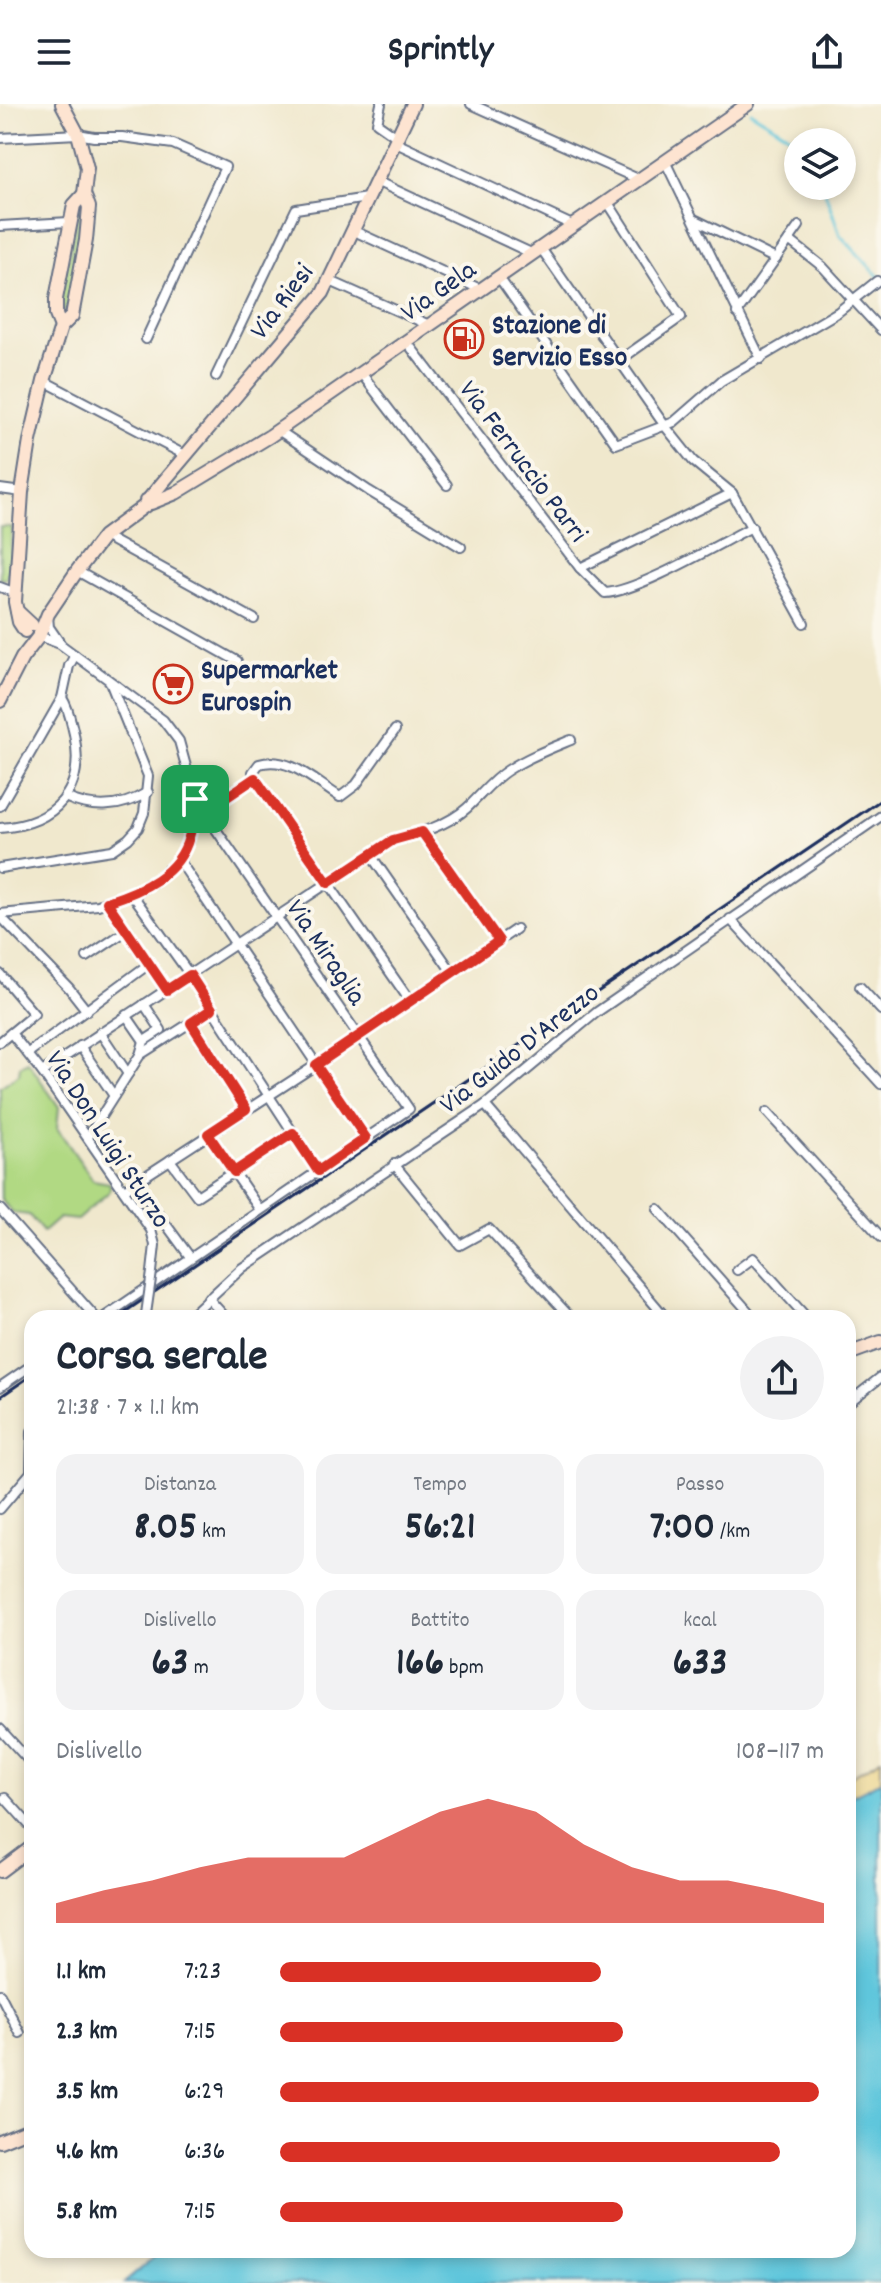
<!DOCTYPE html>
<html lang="it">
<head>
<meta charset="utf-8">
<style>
	body { margin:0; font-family:Dekko,sans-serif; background:#f2f2f3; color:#1f2937; height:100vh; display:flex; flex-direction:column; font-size:30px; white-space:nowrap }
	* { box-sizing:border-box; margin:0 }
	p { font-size:26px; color:#747a83 }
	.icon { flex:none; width:44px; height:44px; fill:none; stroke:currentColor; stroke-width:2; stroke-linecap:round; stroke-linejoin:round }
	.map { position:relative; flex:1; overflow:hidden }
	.panel { position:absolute; left:24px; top:1206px; width:832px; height:948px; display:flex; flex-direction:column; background:#fff; border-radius:24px; box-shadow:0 4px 12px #0003 }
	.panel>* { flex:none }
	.tools { position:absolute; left:784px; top:24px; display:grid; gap:16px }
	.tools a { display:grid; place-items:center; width:72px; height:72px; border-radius:50%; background:#fff; box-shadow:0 4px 12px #0003; font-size:40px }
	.pin { position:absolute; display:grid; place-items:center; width:68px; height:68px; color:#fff; margin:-34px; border-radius:16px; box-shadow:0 4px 12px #0006 }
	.round { display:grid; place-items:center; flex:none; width:84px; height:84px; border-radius:42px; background:#f2f2f3 }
	.overview { display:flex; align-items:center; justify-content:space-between; height:136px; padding:0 32px }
	h1 { font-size:44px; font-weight:700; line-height:60px }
	.metrics { display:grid; grid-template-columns:repeat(3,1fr); gap:12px; height:136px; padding:8px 32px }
	.metrics div { display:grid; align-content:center; border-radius:20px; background:#f2f2f3; text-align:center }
	.metrics b { font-size:40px; font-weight:700 }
	.metrics small { font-size:22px; font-weight:400 }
	.metrics p { font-size:22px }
	.chart { height:224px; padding:16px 32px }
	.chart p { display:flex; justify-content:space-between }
	.chart svg { width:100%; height:144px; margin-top:8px; fill:#d93025; opacity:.7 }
	ul { padding:0 32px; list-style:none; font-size:26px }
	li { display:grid; grid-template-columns:128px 96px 1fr; align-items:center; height:60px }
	li i { height:20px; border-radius:10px; background:#d93025 }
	header { display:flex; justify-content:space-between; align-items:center; height:104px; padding:0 32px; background:#fff; font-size:36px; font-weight:700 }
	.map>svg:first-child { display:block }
	.green { fill:#b1d983; stroke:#668470; stroke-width:2 }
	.sand { fill:#eeda9e; stroke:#84847e; stroke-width:2 }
	.water { fill:#5fc6dc; stroke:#3d7a9d; stroke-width:2 }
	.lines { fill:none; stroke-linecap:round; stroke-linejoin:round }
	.stream { stroke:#5fc6dc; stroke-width:3 }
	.street-casing { stroke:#667085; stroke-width:12 }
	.secondary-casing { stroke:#667085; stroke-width:16 }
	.street { stroke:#fff; stroke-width:8 }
	.secondary { stroke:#fde4d1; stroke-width:12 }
	.rail { stroke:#1b2f5e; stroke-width:3 }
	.street-bridge-casing { stroke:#667085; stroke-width:12; stroke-linecap:butt }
	.street-bridge { stroke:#fff; stroke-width:8 }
	.route-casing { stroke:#fff; stroke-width:16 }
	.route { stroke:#d93025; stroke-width:10 }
	.labels { text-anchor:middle; stroke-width:8; stroke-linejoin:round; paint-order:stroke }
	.street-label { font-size:28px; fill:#1b2f5e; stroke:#fbf7ec }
	.poi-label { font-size:28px; font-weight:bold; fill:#1b2f5e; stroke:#fbf7ec; text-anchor:start }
</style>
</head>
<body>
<header><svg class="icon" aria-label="menu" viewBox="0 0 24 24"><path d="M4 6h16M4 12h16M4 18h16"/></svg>Sprintly<svg class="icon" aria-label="share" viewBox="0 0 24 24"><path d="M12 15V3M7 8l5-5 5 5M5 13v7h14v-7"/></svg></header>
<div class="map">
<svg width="881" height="2179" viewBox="0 0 881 2179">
	<rect width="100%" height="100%" fill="#fbf7ec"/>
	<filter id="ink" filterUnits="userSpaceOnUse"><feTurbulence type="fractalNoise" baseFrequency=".0125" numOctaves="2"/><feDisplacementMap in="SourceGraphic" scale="16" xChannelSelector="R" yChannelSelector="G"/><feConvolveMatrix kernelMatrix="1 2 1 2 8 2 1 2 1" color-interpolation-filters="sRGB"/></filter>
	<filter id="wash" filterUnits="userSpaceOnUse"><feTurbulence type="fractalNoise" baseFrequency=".006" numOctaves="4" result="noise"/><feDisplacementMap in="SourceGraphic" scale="32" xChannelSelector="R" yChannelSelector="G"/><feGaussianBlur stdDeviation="1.8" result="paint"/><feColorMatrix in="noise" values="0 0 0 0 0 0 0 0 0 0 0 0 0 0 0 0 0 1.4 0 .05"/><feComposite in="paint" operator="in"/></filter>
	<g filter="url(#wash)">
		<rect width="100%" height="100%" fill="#f0e8cd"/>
		<g class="green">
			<path d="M79,99H83C80,136 80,177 63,211L59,204Z"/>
			<path d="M0,423H12L10,463L6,475H0Z"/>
			<path d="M28,958L59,1003L57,1024L93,1076L110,1079V1087L77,1116L59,1114L43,1128L29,1111L13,1109L1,1096L0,983L19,970L20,962Z"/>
		</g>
		<path class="sand" d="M881,1655V1677L848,1695V1674Z"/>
		<path class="water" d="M881,1677V2179H124L163,2146H848V1694Z"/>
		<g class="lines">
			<g class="stream">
				<path d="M751,8L800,38"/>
				<path d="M823,82L840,131L881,175"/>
			</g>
		</g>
	</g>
	<g filter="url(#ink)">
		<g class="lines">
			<g class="street-casing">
				<g id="street">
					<path d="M381,0L377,19L397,33"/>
					<path d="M471,0L638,75"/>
					<path d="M0,34L78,30L94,33H122L173,40L225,63L146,235"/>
					<path d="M394,38L572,121"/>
					<path d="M665,57L761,255"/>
					<path d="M376,77L531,149"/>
					<path d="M607,97L681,213L620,256"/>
					<path d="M694,115L776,155"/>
					<path d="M0,122L69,118"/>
					<path d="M352,126L480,185"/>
					<path d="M789,136L823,163L881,226"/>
					<path d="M540,143L665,322L693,357L732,389L804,519"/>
					<path d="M498,172L616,340L674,318L721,277L838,208L877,177"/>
					<path d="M328,176L429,221"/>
					<path d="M737,209L799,122"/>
					<path d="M406,237L580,464L605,489C637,488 720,439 752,423"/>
					<path d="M361,269L447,381"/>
					<path d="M216,272L296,105L367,94"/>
					<path d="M44,277L185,351"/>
					<path d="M278,326L369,387L461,443"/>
					<path d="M0,385L22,388"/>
					<path d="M104,432L254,515"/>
					<path d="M580,464L732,389"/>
					<path d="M77,467L237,557"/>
					<path d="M0,483L16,489"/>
					<path d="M48,512L49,523L60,539"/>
					<path d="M255,674L410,897"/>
					<path d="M255,674L253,668L259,660C290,651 315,678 340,693L356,681L395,626"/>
					<path d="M65,693C93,706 122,704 148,688"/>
					<path d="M0,702L62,594L69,562L75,551"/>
					<path d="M206,707L255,674"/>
					<path d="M0,724C56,720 86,686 74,630C71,618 69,604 62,594"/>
					<path d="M422,728L499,837"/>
					<path d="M370,750L452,868"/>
					<path d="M179,756L366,1034"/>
					<path d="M0,764L112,746L128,735L138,724L144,709L148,672L110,578"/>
					<path d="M132,790L190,871L318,1067"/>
					<path d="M107,798L167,886"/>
					<path d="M0,810L98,801L139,787L157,775L179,756L190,732L195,695L179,637L163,616L60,540L39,532"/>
					<path d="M0,812L69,884L87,907"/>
					<path d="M730,815L881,980"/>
					<path d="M87,853L126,827"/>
					<path d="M0,870L34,910L0,938"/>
					<path d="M860,883L881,906"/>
					<path d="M126,911L144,937"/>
					<path d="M191,919L246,1005"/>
					<path d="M100,928L128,970"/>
					<path d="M11,929L42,968L151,1126L155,1141L152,1168"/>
					<path d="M80,942L114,992"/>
					<path d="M28,949L149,860"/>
					<path d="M140,951L144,937L161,926L144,900"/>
					<path d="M42,968L393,736C419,729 447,722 467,704C481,691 492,676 508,666C528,653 549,645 571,636"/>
					<path d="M485,1001L666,1214"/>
					<path d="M767,1008L881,1133"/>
					<path d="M208,1030L260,1106"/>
					<path d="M88,1033L140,951L212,905"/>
					<path d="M170,1056L197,1092L293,1029"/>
					<path d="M394,1060L460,1141L489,1125L571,1214"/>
					<path d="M135,1078L190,1153"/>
					<path d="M124,1086L316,961L516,825"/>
					<path d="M0,1105L96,1214"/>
					<path d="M658,1105L754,1214"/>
					<path d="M737,1166L753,1154L807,1214"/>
					<path d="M208,1194L226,1214"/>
					<path d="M103,1214L409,1005L195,695"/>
					<path d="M188,1214L242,1164L485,1001L597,908L881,712"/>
					<path d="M0,1283L32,1261"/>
					<path d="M848,1299L881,1273"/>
					<path d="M31,1367L32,1327"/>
					<path d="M0,1405L32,1367"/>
					<path d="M0,1625L32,1660"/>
					<path d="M5,1694L32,1724"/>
					<path d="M0,1890L20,1929"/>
				</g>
			</g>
			<g class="secondary-casing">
				<g id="secondary">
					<path d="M61,223L56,211V195L74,101L84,90"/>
					<path d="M148,396L323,189L413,0"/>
					<path d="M17,507L32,521"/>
					<path d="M25,527L19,518L15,498L22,388L30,337L44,277L61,223L72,212L86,136L89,103L84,90L87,64L78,30L62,0"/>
					<path d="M0,597L22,554L39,532L48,510L77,467L104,432L146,401V397L151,399L176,389L270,332L748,0"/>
					<path d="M848,1250L881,1238"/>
					<path d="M0,1767L32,1743"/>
					<path d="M0,2037L32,2024"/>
				</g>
			</g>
			<use href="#street" class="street"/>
			<use href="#secondary" class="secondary"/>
			<g class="rail">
				<path d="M116,1214L881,696"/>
				<path d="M0,1293L32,1271"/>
			</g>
			<g class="street-bridge-casing">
				<path id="street-bridge" d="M146,1210L152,1168"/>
			</g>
			<use href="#street-bridge" class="street-bridge"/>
		</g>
	</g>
	<g class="lines" filter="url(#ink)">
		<g class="route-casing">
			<path id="route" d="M255,674L328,779L393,736L422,728L499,837L316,961L366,1034L318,1067L293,1029L234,1068L208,1030L246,1005L191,919L212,905L190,871L167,886L107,798C141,787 179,771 189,733C193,721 193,708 195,695L206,707Z"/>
		</g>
		<use href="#route" class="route"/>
	</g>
	<defs>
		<g id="fuel-ring" transform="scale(2)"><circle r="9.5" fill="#fbf7ec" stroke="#c8321e" stroke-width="1.5"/><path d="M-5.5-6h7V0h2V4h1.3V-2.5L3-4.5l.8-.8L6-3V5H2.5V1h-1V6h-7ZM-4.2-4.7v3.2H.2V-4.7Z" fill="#c8321e"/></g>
		<g id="supermarket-ring" transform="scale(2)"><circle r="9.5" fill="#fbf7ec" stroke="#c8321e" stroke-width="1.5"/><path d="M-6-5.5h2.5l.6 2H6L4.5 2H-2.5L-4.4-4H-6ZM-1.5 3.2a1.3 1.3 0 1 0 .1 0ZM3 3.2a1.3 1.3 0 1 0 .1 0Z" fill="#c8321e"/></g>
	</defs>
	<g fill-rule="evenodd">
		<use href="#fuel-ring" x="464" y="235"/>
		<use href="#supermarket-ring" x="173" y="580"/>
	</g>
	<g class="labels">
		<g class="street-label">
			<text transform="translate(437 185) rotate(-35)" y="10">Via Gela</text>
			<text transform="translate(280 196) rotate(-53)" y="10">Via Riesi</text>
			<text transform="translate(525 356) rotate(53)" y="10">Via Ferruccio Parri</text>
			<text transform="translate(328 847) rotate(56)" y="10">Via Miraglia</text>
			<text transform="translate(518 943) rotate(-38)" y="10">Via Guido D'Arezzo</text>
			<text transform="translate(110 1034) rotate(57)" y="10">Via Don Luigi Sturzo</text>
		</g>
		<g class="poi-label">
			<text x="492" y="229">Stazione di<tspan x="492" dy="32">Servizio Esso</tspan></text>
			<text x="201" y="574">Supermarket<tspan x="201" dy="32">Eurospin</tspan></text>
		</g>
	</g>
</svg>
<div class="tools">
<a><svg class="icon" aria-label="layers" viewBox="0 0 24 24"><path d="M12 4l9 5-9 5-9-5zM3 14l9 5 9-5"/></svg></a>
</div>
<div class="pin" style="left:195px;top:695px;background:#1e9e55"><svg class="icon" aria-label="arrive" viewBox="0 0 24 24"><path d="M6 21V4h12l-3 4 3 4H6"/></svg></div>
<section class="panel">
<div class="overview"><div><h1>Corsa serale</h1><p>21:38 · 7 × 1.1 km</p></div><a class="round"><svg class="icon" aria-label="share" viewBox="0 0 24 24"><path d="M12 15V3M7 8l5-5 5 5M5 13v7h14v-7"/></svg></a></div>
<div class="metrics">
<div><p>Distanza</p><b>8.05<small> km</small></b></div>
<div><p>Tempo</p><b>56:21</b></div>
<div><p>Passo</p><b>7:00<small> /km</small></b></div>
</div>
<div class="metrics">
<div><p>Dislivello</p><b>63<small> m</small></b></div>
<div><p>Battito</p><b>166<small> bpm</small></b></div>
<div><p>kcal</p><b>633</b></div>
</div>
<div class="chart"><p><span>Dislivello</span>108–117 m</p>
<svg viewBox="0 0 160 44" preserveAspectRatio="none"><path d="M0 44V38L10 34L20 31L30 27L40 24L50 24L60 24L70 17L80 10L90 6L100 10L110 20L120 27L130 31L140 31L150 34L160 38V44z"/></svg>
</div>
<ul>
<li><b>1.1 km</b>7:23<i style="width:59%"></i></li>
<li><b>2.3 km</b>7:15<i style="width:63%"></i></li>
<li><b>3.5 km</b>6:29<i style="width:99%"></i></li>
<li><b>4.6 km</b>6:36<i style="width:92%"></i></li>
<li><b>5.8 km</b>7:15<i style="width:63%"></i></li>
</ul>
</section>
</div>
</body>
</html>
